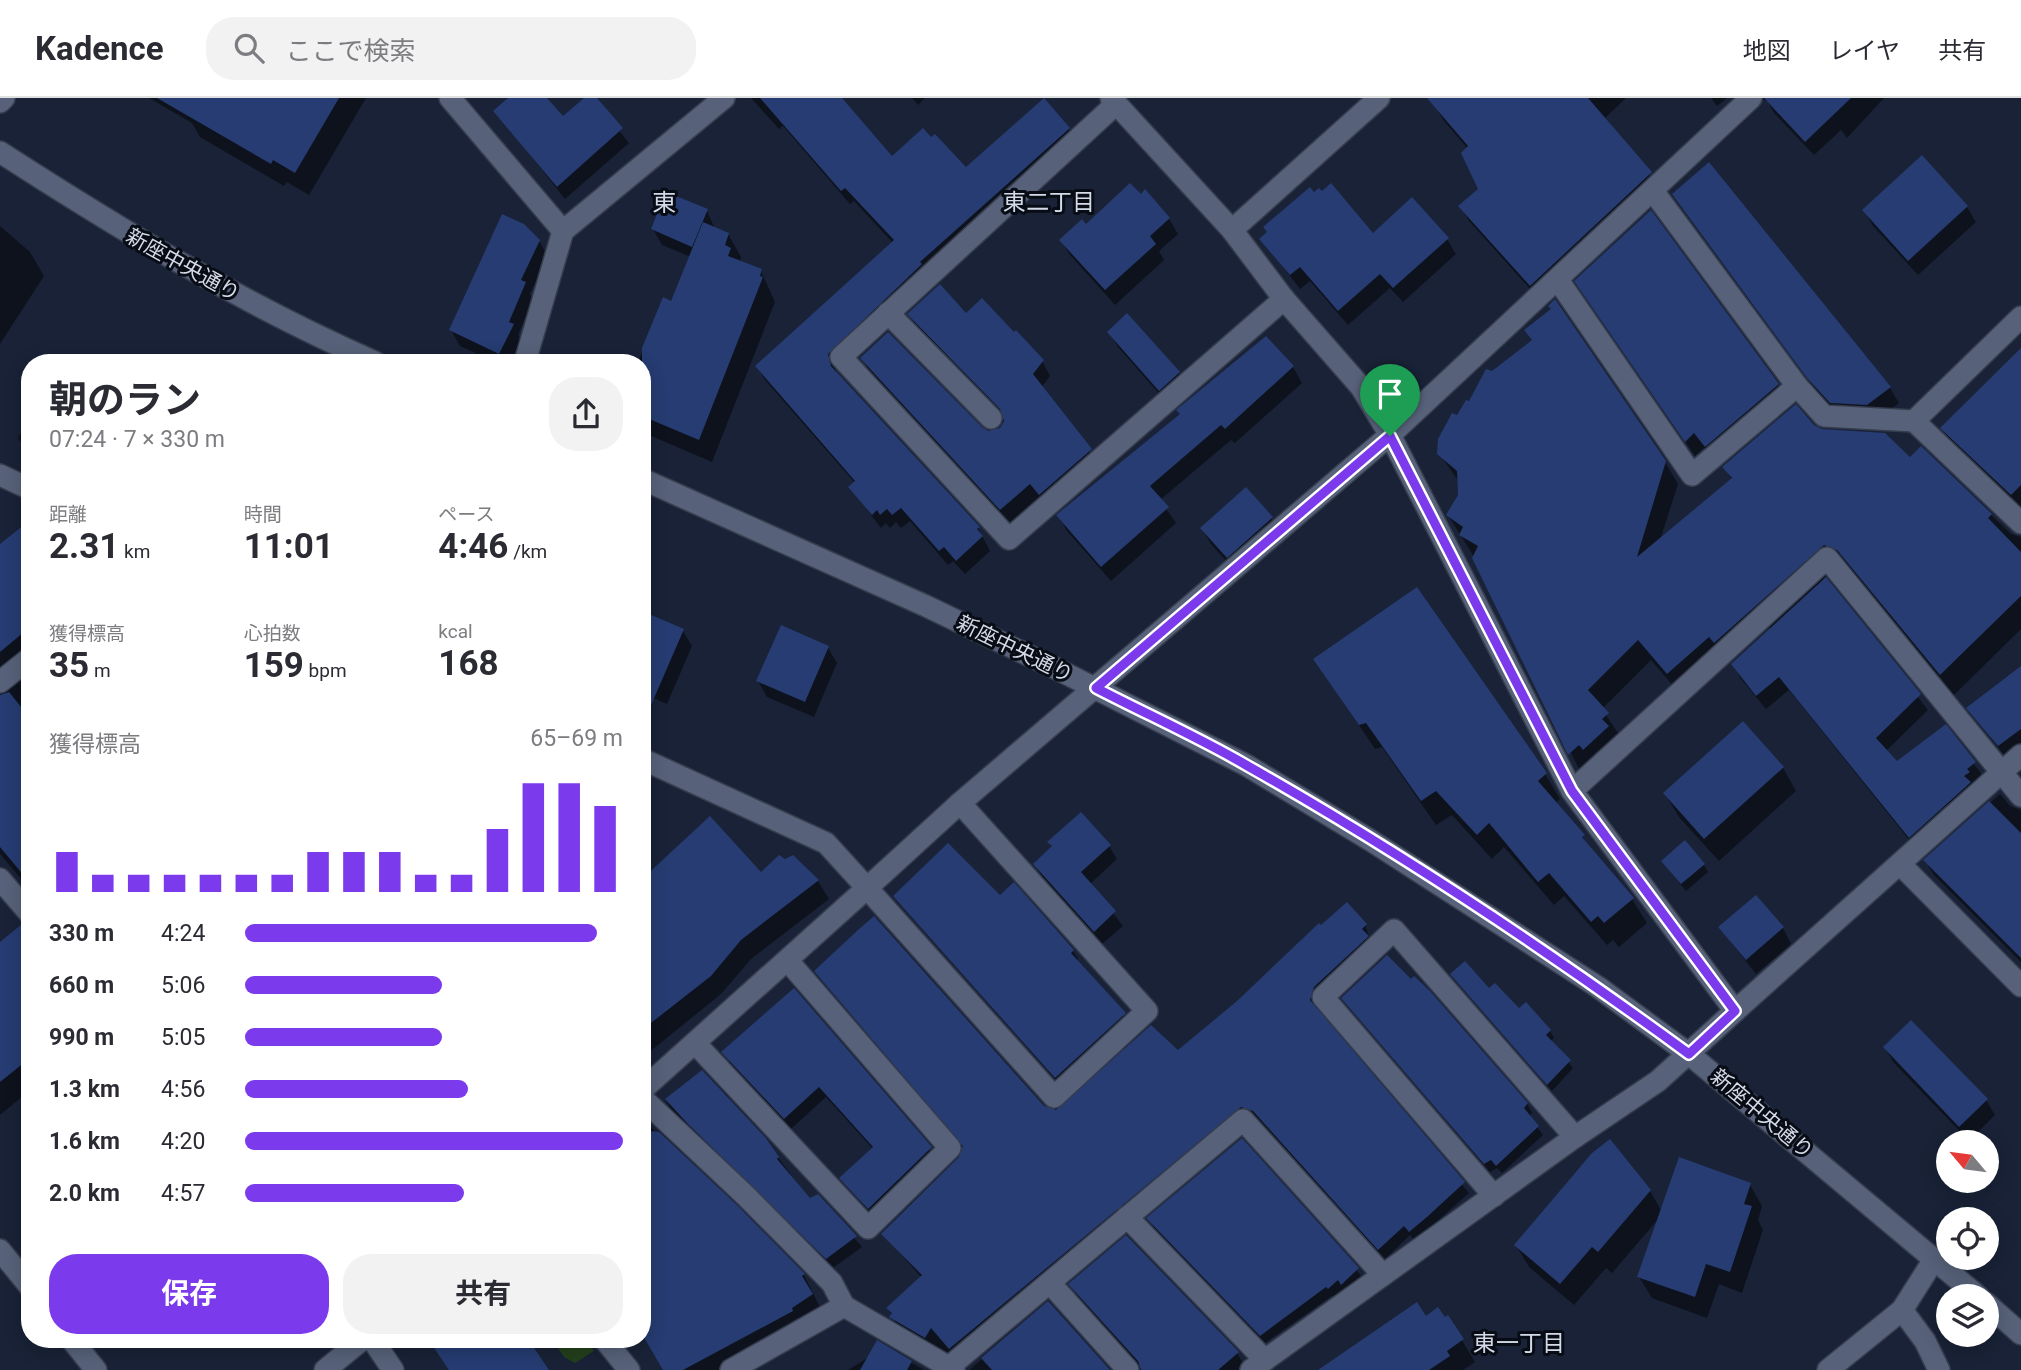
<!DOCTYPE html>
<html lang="ja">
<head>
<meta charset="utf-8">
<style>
	body { margin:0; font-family:Roboto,"Noto Sans JP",sans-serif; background:#f2f2f3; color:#2b2b33; height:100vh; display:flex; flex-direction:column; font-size:26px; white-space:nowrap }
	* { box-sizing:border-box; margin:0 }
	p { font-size:23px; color:#7c7c81 }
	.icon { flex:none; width:38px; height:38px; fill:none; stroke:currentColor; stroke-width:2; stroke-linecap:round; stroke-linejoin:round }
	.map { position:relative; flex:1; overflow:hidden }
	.details { position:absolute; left:21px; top:256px; width:630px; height:994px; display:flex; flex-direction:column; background:#fff; border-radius:28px; box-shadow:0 4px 18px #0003 }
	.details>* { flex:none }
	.needle { width:46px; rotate:299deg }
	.tools { position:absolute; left:1936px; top:1032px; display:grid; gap:14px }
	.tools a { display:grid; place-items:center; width:63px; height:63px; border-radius:50%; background:#fff; box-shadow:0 4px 18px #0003; font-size:35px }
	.pin { position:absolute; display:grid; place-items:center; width:60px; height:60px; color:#fff; margin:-72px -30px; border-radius:50% 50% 50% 0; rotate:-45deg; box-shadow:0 0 7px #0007 }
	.pin .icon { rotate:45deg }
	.round { display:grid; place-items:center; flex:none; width:74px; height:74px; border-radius:28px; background:#f2f2f3 }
	.headline { display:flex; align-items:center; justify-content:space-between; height:119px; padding:0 28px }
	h1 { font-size:38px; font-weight:700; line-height:52px }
	.figures { display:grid; grid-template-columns:repeat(3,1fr); gap:10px; height:119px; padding:7px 28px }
	.figures div { display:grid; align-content:center }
	.figures b { font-size:35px; font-weight:700 }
	.figures small { font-size:19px; font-weight:400 }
	.figures p { font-size:19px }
	.chart { height:196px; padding:14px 28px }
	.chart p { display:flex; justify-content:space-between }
	.chart svg { width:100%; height:126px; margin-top:7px; stroke:#7c3aed; stroke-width:6 }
	.button { display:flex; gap:14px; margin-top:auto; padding:14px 28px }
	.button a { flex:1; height:80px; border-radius:28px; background:#7c3aed; color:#fff; font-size:28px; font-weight:700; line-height:80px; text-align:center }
	.button a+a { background:#f2f2f3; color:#2b2b33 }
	ul { padding:0 28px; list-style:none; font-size:23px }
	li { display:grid; grid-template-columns:112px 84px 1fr; align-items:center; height:52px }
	li i { height:18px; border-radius:9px; background:#7c3aed }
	header { display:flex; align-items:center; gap:42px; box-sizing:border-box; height:98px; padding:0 35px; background:#fff; border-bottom:2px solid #e1e1e2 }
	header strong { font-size:33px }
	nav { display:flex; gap:38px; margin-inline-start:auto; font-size:24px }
	.search { width:490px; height:63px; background:#f2f2f3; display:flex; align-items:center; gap:18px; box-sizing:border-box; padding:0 24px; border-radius:28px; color:#7c7c81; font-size:26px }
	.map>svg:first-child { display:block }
	.green { fill:#24401c }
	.shadow { fill:#0007 }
	.building { fill:#263c72 }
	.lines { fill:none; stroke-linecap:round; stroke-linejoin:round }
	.minor-casing { stroke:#363d4e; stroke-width:24 }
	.minor { stroke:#57627a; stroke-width:21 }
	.route-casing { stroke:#fff; stroke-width:14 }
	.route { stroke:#7c3aed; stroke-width:9 }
	.labels { text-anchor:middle; stroke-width:6; stroke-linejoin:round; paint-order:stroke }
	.street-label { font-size:21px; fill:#d3dae8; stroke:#080c15 }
	.neighbourhood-label { font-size:23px; fill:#d3dae8; stroke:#080c15 }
	.quarter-label { font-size:24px; fill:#d3dae8; stroke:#080c15 }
</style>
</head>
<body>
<header>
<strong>Kadence</strong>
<div class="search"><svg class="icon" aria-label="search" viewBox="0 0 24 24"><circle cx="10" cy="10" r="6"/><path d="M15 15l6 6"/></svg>ここで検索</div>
<nav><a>地図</a><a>レイヤ</a><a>共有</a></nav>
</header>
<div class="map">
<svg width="2021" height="1272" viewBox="0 0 2021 1272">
	<rect width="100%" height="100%" fill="#192237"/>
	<path class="green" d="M552,1241H585L594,1253L575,1265L564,1259Z"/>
	<g class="shadow">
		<path d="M149,0H366L309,97L287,84L284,88L200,39L192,25Z"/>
		<path d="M517,0H545L563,20L587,0H594L629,45L565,101L498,16Z"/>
		<path d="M751,0H840L892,60L966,72L1069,31L1077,45L835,271L837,276L978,430L990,453L965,476L953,463L948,467L910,423L901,430L896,424L890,430L886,425L881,430L850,389L855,385L765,282L757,268L893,145L854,103L850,106L783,28L779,31Z"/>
		<path d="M912,0H925L918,7Z"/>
		<path d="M1436,0H1626L1605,20L1659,90L1540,202L1469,123L1461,108L1480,92L1468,51L1444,23L1436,9Z"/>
		<path d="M1711,0H1727L1717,8Z"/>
		<path d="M1760,0H1884L1847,40L1841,32L1814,57L1774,15L1768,4Z"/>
		<path d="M1314,97L1373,137L1447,141L1456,156L1403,204L1390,190L1348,227L1310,183L1300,191L1262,141Z"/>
		<path d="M1674,97L1890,290L1899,305L1876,322L1841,320L1818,295Z"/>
		<path d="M1967,109L1976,124L1918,177L1873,128L1864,112Z"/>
		<path d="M672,112L707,113L715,131L728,136L741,159L740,164L761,173L775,204L712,364L642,334V264H638L664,202L672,205L691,159L662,147L653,131Z"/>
		<path d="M1169,121L1178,136L1159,153L1164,162L1115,207L1070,157L1061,142L1086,129Z"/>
		<path d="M0,128L30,154L44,178L0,246Z"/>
		<path d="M539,143L548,158L530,196L533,201L518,237L522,243L511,264H495L460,248L451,232Z"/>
		<path d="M1586,199L1778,287L1787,302L1715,363L1704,350L1695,358Z"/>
		<path d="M909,216L966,218L1042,263L1050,278L1041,290L1099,367L1048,411L1039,400L1009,425L870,274L862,260L988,335L1001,331L1004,319L918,231Z"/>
		<path d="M1127,217L1179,275L1188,291L1169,307L1118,249L1109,234Z"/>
		<path d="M1526,232L1665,364L1678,386L1660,442L1732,382L1724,369L1813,328L1910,361L1921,350L2011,436L2021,439V531L1953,598L1851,473L1836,468L1824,480L1928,612L1886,653L1897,666L1945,629L1991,688L1918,753L1789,592L1766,611L1741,581L1733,566L1771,531L1769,529L1727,566L1723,560L1680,596L1651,562L1602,611L1620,638L1582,677L1474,459L1448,417L1459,397V384L1439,355L1458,319L1493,275L1533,244Z"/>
		<path d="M1266,241L1293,269L1302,285L1235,345L1231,342L1160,402L1176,425L1111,483L1067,433L1059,418L1181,317Z"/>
		<path d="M2021,253V415L1955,351L1942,330Z"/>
		<path d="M30,318V357L18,340Z"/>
		<path d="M1271,420L1280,435L1236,474L1211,446L1202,431Z"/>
		<path d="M30,424V575L26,577L30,579V791L0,756V448Z"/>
		<path d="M683,533L692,548L667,606L642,595Z"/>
		<path d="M828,550L837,565L814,619L767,599L758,583Z"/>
		<path d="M1315,561L1545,676L1560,701L1555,705L1632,801L1647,825L1619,849L1613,842L1607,847L1564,798L1554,807L1504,749L1492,761L1452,717L1436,727L1382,649L1375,651Z"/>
		<path d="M2021,570V663L2013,669L1969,611Z"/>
		<path d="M1783,670L1796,693L1719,763L1679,719L1665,696Z"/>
		<path d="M2000,696L2010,708L2021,712V864L1934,777L1925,763Z"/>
		<path d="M1050,744L1109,748L1117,761L1090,786L1123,828L1102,846L1043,780L1035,767L1052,749Z"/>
		<path d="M642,766L651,776L761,777L818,783L829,801L751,861L721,896L642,960Z"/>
		<path d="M1704,767L1708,774L1686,793L1668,770Z"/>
		<path d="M895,798L1000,799L1073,853L1078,861L1076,863L1129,924L1061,988Z"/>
		<path d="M1365,827L1373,849L1319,900L1315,910L1469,1095L1415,1143L1410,1137L1385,1161L1260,1023L1247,1018L954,1262L897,1229L889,1210L922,1180L883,1136L961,1060L964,1049L816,873L1043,1009L1057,1014L1178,955Z"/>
		<path d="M1720,830H1783L1791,846L1756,876Z"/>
		<path d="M0,855L30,859V992L0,1017Z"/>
		<path d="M1452,876L1489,893L1519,913L1526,906L1550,933L1554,940L1550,944L1573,970L1552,993Z"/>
		<path d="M794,893L937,1061L875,1121L842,1080L873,1051L826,999L791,1031L730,965L724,954Z"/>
		<path d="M1343,900L1527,1006L1532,1015L1529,1018L1543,1037L1502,1075L1497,1070L1490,1074Z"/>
		<path d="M1885,950L1986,1002L1995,1017L1969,1043L1894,965Z"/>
		<path d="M702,974L764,1040L810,1103L818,1098L862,1149L833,1170L671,1012L666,1003Z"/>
		<path d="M642,1021L804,1177L823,1215L729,1272H665L642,1232Z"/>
		<path d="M1242,1043L1364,1181L1348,1196L1345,1191L1335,1200L1332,1198L1265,1245L1154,1130L1149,1121Z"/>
		<path d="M1750,1087L1762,1108L1758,1122L1763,1132L1742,1195L1719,1186L1707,1220L1652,1200L1639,1179L1660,1119L1612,1175L1606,1170L1574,1207L1529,1169L1516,1147L1650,1093L1662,1114Z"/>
		<path d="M1071,1186L1237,1255L1247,1272H1140L1084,1210Z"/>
		<path d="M1048,1205L1108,1272H969Z"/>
		<path d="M1448,1219L1475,1264L1463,1272H1322L1426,1220Z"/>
		<path d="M877,1245L924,1272H848L869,1259Z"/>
	</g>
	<g class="building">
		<path d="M157,0H339L295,75L273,62L271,66Z"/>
		<path d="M508,0H547L563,18L584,0H597L623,30L557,89L493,13Z"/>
		<path d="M760,0H842L892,58L923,30L931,39L935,36L966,69L1044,0L1070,30L920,164L922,166L828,256L831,268L980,429L977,431L983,438L956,463L944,449L939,453L901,410L892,417L887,411L880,417L877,412L872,417L848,389L855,383L755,268L894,142L845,90L841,93Z"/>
		<path d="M1427,0H1588L1652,74L1530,188L1458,108L1478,91L1461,55L1468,48Z"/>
		<path d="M1764,0H1851L1805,44Z"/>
		<path d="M1922,57L1968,108L1908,163L1862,112Z"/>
		<path d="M1709,64L1891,289L1867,307L1830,305L1807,280L1672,96Z"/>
		<path d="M1130,85L1141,96L1145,91L1170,120L1150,138L1156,146L1105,192L1059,142L1082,121L1086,126Z"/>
		<path d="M1331,85L1373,135L1412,99L1449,140L1393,190L1380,176L1338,213L1300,169L1290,177L1259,141L1267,134L1263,129L1310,89L1314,94L1319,90L1322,93Z"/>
		<path d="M676,98L708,111L692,149L651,131L661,106L671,110Z"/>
		<path d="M1651,112L1779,286L1705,349L1694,335L1685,344L1574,183Z"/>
		<path d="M502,116L524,126L540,142L521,182L526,184L509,224L514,226L499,256L449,232Z"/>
		<path d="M703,124L729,135L725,147L731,150L728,158L762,171L760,178L763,179L699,342L642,318V250L663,199L671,203Z"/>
		<path d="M940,186L966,215L982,200L1014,234L1016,232L1044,262L1033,276L1092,351L1039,397L1030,386L1000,412L860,260L888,234L982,329L988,333L1000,330L1004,323L1000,311L907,216Z"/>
		<path d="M1555,201L1666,363L1637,459L1732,380L1722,369L1796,306L1814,327L1822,331L1885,335L1910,359L1921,348L1992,416L1988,420L2021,454V498L1940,577L1837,452L1824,447L1714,545L1709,539L1667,576L1638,542L1588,592L1609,615L1602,621L1609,628L1583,652L1579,647L1568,657L1472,460L1478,448L1459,437L1463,429L1446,417L1458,397L1457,373L1437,356L1438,341L1452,315L1457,317L1466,302L1469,303L1486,271L1492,273L1532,242L1524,232L1551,211L1548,208Z"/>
		<path d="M1127,215L1180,274L1159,293L1107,234Z"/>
		<path d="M1266,238L1294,268L1225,331L1221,327L1150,388L1169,409L1101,469L1056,417L1180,316L1176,312Z"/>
		<path d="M2021,250V387L2011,397L1940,330Z"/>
		<path d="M1246,389L1273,419L1227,460L1200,430Z"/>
		<path d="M30,422V529L0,554V446Z"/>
		<path d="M1826,479L1921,596L1876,640L1897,663L1946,626L1976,664L1967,671L1970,674L1964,678L1971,684L1909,740L1779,579L1756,598L1731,566Z"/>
		<path d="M1417,489L1547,675L1538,683L1585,737L1582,739L1634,800L1604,825L1598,818L1591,824L1549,775L1538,784L1489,725L1477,737L1436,693L1421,703L1366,625L1359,627L1313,561Z"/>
		<path d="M642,513L684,531L642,628Z"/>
		<path d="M781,527L829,548L805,604L756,583Z"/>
		<path d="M2021,568V631L1998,648L1966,610Z"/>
		<path d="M9,594L30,620V785L0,749V597Z"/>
		<path d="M1743,623L1784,669L1704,741L1663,695Z"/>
		<path d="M1989,703L2021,735V860L1923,762Z"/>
		<path d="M1081,714L1111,747L1081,774L1116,813L1094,834L1033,766L1052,748L1047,744Z"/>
		<path d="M710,718L761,774L779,757L785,761L793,757L819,782L741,842L711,878L642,932V781Z"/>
		<path d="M1685,742L1705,766L1681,786L1661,763Z"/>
		<path d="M948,745L1000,797L1014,784L1074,852L1071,855L1126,915L1055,980L893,798Z"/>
		<path d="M1756,797L1784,829L1746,862L1718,829Z"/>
		<path d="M1347,804L1367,826L1362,831L1369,838L1314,889L1310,902L1465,1084L1427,1119L1409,1134L1404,1128L1378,1152L1253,1013L1241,1009L949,1251L931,1230L925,1240L889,1219L892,1215L886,1210L922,1177L881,1136L959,1059L963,1048L814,873L858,832L874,818L1044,1008L1056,1012L1151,927L1178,952L1237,903L1319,825L1321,827Z"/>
		<path d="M22,826L30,829V960L0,984V844Z"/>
		<path d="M1387,857L1411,881L1414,878L1430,893L1528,1005L1524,1010L1539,1028L1496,1068L1491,1062L1484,1066L1341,900Z"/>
		<path d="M1465,863L1489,890L1495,885L1519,910L1526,904L1551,932L1546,937L1571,962L1547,987L1450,876Z"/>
		<path d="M794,890L932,1049L868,1111L839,1080L873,1049L819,989L784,1021L721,954Z"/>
		<path d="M1911,922L1988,1001L1959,1029L1883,949Z"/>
		<path d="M702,972L765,1039L779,1059L777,1061L810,1100L818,1096L857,1138L826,1161L688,1026L665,1001Z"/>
		<path d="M642,1032L659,1034L737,1107L805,1176L802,1178L813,1196L792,1210L793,1213L683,1272H663L642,1236Z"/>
		<path d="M1242,1040L1359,1170L1341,1187L1338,1182L1328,1191L1326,1189L1260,1238L1146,1120Z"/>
		<path d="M1610,1041L1651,1092L1598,1154L1592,1149L1560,1186L1514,1147L1592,1055Z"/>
		<path d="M1679,1059L1751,1085L1744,1106L1752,1108L1730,1174L1706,1166L1695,1199L1637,1179Z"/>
		<path d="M1126,1137L1239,1254L1218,1272H1141L1138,1263L1068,1186Z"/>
		<path d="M1048,1203L1110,1272H992L981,1260Z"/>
		<path d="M1417,1204L1426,1218L1438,1209L1445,1219L1448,1217L1464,1241L1447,1253L1450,1258L1429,1272H1318Z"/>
		<path d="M428,1241H528L549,1272H449Z"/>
		<path d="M877,1242L912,1263L907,1272H860Z"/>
	</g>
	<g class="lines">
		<g class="minor-casing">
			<g id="minor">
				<path d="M450,0L563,133L525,264"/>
				<path d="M1111,0L1232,132L1284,201L1361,289L1390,337L1572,693L1735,913L1658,983L1575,1039L1251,1272"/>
				<path d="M0,4L4,0"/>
				<path d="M1116,6L841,259L1009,441L1284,201"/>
				<path d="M0,54C121,132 243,206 375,264"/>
				<path d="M1653,93L1797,288L1824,318L1914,323"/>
				<path d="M1232,132L1379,0"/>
				<path d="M563,133L724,0"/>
				<path d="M1558,182L1692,377L1797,288"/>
				<path d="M888,215L991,320"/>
				<path d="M2021,219L1914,323L2021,425"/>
				<path d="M0,377L30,391"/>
				<path d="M642,381L926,508L1055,570L1246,667L1370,742L1598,889L1689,956L1979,1199"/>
				<path d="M0,584L30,560"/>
				<path d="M642,661L826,745L867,790L960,705L1390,337L1751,0"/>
				<path d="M1572,693L1827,460L2021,698"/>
				<path d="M1900,766L2021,888"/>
				<path d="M0,781L30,816"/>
				<path d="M1735,913L2021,657"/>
				<path d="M695,945L868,1130L950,1050L788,863"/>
				<path d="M642,992L867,790L1054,999L1147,913L960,705"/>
				<path d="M642,1000L746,1098L832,1185L844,1208"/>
				<path d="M1494,1098L1323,899L1394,832L1575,1039"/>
				<path d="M1127,1119L1265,1262"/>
				<path d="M0,1152L30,1189"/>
				<path d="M1935,1160L1902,1212L1925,1243L1939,1272"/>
				<path d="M1050,1185L1128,1272"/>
				<path d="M1986,1205L2021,1236"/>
				<path d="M71,1241L96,1272"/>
				<path d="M372,1241L393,1272"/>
				<path d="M604,1241L629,1272"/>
				<path d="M949,1269L1243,1022L1383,1177"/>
				<path d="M325,1272L363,1241"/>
				<path d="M731,1272L844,1208L954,1272"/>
				<path d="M1828,1272L1902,1212"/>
			</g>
		</g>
		<use href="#minor" class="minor"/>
	</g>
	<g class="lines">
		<g class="route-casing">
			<path id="route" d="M1390,338L1572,693L1735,913L1689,956C1547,852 1400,754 1246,667C1198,639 1146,616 1096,590Z"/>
		</g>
		<use href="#route" class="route"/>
	</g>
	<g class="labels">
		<g class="street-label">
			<text transform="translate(183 167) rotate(29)" y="7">新座中央通り</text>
			<text transform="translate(1015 551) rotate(26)" y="7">新座中央通り</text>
			<text transform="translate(1762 1016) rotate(40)" y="7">新座中央通り</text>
		</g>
		<g class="neighbourhood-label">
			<text x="1049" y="112">東二丁目</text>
			<text x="1519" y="1253">東一丁目</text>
		</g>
		<g class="quarter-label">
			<text x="664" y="113">東</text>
		</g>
	</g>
</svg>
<div class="tools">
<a><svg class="needle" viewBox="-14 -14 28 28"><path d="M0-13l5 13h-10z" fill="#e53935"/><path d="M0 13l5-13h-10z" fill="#7c7c81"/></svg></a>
<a><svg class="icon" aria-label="locate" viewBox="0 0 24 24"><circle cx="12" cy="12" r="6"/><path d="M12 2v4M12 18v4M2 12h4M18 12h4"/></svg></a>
<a><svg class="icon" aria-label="layers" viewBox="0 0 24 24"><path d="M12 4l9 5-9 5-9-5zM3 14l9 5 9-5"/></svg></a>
</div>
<div class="pin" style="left:1390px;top:338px;background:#1e9e55"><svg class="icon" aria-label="arrive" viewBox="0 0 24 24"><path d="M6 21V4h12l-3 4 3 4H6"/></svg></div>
<section class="details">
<div class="headline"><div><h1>朝のラン</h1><p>07:24 · 7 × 330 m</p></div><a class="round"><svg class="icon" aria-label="share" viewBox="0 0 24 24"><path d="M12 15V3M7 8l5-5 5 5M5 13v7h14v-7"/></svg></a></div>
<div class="figures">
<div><p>距離</p><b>2.31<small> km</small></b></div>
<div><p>時間</p><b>11:01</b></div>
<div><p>ペース</p><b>4:46<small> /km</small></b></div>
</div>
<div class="figures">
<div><p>獲得標高</p><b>35<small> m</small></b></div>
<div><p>心拍数</p><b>159<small> bpm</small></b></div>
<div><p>kcal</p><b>168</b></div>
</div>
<div class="chart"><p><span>獲得標高</span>65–69 m</p>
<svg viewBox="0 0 160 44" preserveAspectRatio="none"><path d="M5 44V30M15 44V38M25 44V38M35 44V38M45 44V38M55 44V38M65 44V38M75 44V30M85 44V30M95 44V30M105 44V38M115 44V38M125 44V22M135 44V6M145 44V6M155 44V14"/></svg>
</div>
<ul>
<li><b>330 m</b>4:24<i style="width:93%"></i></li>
<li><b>660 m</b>5:06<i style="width:52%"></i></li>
<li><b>990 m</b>5:05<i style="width:52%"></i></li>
<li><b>1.3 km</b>4:56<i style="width:59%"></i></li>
<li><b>1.6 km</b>4:20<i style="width:100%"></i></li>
<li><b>2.0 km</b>4:57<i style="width:58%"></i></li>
</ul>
<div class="button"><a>保存</a><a>共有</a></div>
</section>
</div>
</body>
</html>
